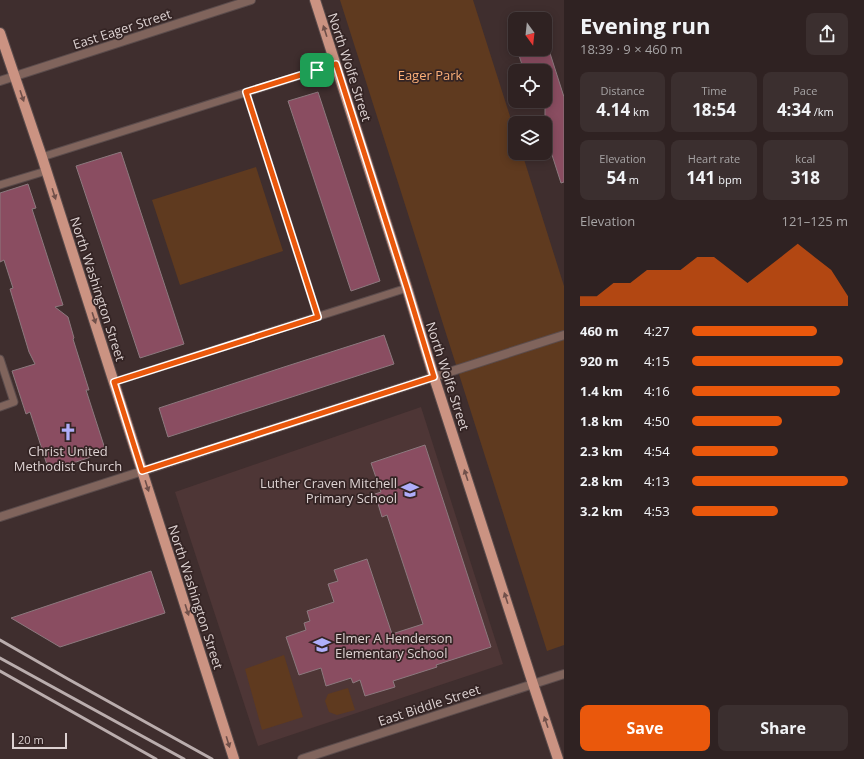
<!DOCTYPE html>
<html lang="en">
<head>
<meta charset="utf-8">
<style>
	body { margin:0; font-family:"Open Sans",sans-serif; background:#3b2f2f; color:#f1f3f6; height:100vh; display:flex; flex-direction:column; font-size:15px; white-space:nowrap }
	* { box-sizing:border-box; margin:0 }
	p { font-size:13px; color:#a7a4a5 }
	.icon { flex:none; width:22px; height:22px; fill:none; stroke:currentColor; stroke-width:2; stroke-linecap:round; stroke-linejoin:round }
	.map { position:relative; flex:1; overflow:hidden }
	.panel { display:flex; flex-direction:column; background:#2f2222; width:300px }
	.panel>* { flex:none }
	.needle { width:26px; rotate:165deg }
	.controls { position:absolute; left:508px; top:12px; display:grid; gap:8px }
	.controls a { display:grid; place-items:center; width:44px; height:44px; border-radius:8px; background:#2f2222; box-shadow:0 2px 10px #0003,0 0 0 1px #4a3f40; font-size:20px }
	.scale { position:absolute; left:12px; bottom:10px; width:55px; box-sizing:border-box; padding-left:4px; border:2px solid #ddd2d2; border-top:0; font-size:11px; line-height:14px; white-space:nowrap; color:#ddd2d2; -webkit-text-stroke:3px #342424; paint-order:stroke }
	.pin { position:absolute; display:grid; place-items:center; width:34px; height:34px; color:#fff; margin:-17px; border-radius:8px; box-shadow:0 2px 6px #0006 }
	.round { display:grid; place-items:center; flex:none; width:42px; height:42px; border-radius:8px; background:#3b2f2f }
	.headline { display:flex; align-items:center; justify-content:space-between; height:68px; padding:0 16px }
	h1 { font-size:22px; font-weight:700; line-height:30px }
	.metrics { display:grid; grid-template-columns:repeat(3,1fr); gap:6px; height:68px; padding:4px 16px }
	.metrics div { display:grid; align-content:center; border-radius:8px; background:#3b2f2f; text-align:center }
	.metrics b { font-size:17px; font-weight:700 }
	.metrics small { font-size:11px; font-weight:400 }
	.metrics p { font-size:11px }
	.chart { height:112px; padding:8px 16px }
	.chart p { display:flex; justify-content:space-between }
	.chart svg { width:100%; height:72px; margin-top:4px; fill:#ea580c; opacity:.7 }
	.action { display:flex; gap:8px; margin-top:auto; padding:8px 16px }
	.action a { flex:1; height:46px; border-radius:8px; background:#ea580c; color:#fff; font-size:16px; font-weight:700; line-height:46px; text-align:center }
	.action a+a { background:#3b2f2f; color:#f1f3f6 }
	ul { padding:0 16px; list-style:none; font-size:13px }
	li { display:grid; grid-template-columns:64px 48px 1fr; align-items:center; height:30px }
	li i { height:10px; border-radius:5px; background:#ea580c }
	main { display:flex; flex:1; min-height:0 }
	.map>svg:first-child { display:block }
	.built { fill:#4e3636 }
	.green { fill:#5f3a1f }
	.building { fill:#8a4d61; stroke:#8c797e }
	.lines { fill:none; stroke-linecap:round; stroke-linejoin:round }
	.service-casing { stroke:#5b4c4c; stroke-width:9 }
	.minor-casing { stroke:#5b4c4c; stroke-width:10 }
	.tertiary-casing { stroke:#5b4c4c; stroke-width:10 }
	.primary-casing { stroke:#5b4c4c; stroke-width:12 }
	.service { stroke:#80645c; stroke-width:7 }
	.minor { stroke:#80645c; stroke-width:8 }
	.tertiary { stroke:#80645c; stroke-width:8 }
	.primary { stroke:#cb9382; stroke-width:10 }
	.rail { stroke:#baadad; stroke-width:3 }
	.oneway { fill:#70504a }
	.route-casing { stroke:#fff; stroke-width:8 }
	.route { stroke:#ea580c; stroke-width:5 }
	.labels { text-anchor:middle; stroke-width:3.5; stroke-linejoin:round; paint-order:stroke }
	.street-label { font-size:13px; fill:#ddd2d2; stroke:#342424 }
	.park-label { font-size:13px; fill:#fdb078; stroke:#342424 }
	.poi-label { font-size:13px; fill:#ddd2d2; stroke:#342424 }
</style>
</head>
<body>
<main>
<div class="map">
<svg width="564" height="759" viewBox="0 0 564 759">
	<rect width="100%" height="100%" fill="#3f2e2e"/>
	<path class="built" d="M421,407L503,664L258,746L175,492Z"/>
	<g class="green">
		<path d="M340,0H473L515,132V153H522L564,286V645L547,651Z"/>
		<path d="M256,167L283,251L180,285L152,200Z"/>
		<path d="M284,655L303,717L262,730L245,669Z"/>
		<path d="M348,688L355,710L337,715L329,712L325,701L328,694Z"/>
	</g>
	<g class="building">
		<path d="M545,47H548L564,97V182L561,183L545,133V71H524L517,49H545Z"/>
		<path d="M318,92L380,281L351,291L288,101Z"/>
		<path d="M121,152L184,344L140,358L76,166Z"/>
		<path d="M28,184L36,208L32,209L63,305L55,307L68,317L74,338L73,339L89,390H86L106,452L49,471L30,412L26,414L12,371L35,364L29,352L10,289L13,288L4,260L0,262V193Z"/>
		<path d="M384,335L394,364L168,437L159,408L284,367Z"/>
		<path d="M425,445L491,647L436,665L437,667L393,681L395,687L365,696L360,680L353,683L351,678L326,686L321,668L299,675L286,637L306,630L304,623L310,621L307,611L334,602L328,584L338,581L334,570L367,559L392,634L423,624L387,515L382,517L375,494L381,492L371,463Z"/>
		<path d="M151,571L165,613L60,647L11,618Z"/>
	</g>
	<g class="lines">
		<g class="service-casing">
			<g id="service">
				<path d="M246,92L318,317"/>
				<path d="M42,157L336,64"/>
				<path d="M0,185L46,171"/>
				<path d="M0,359L14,402L0,407"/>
				<path d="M114,382L407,288"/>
			</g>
		</g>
		<g class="minor-casing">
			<g id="minor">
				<path d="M0,81L251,0"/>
				<path d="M0,517L564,335"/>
			</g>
		</g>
		<g class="tertiary-casing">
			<path id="tertiary" d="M302,759L564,674"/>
		</g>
		<g class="primary-casing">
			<g id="primary">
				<path d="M315,0L407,288L434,377L533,684L558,759"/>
				<path d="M0,33L42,157L234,759"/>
			</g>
		</g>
		<use href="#service" class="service"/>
		<use href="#minor" class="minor"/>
		<use href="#tertiary" class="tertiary"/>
		<use href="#primary" class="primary"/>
		<g class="rail">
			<path d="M0,640L68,679L212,759"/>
			<path d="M0,658L184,759"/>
			<path d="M0,671L156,759"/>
		</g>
	</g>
	<defs><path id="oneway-solid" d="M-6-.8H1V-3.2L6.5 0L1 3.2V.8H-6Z"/></defs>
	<g class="oneway">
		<use href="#oneway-solid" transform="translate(325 31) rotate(-108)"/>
		<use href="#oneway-solid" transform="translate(22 96) rotate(71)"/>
		<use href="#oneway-solid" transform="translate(54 194) rotate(72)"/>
		<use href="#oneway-solid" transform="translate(94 318) rotate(72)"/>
		<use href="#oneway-solid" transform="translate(466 475) rotate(-108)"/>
		<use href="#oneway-solid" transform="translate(147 486) rotate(72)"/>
		<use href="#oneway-solid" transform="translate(506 598) rotate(-108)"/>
		<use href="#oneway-solid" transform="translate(187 610) rotate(72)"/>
		<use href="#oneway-solid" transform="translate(546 722) rotate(-109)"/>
		<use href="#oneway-solid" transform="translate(228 742) rotate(73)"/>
	</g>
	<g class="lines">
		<g class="route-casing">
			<path id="route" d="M336,64L407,288L434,377L142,471L114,382L318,317L246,92Z"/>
		</g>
		<use href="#route" class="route"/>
	</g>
	<defs>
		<g id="church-bare" transform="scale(1.38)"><path d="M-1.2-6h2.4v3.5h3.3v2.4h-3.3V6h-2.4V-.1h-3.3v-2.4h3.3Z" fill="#afaefa" stroke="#342424" stroke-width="2.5" paint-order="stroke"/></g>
		<g id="school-bare" transform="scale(1.38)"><path d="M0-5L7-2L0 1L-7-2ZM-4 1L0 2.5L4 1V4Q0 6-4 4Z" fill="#afaefa" stroke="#342424" stroke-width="2.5" paint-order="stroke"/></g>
	</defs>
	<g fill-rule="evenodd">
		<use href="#church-bare" x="68" y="432"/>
		<use href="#school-bare" x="410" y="490"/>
		<use href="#school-bare" x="322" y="645"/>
	</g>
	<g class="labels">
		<g class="street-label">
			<text transform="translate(122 29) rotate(-18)" y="5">East Eager Street</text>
			<text transform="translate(350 67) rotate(72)" y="5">North Wolfe Street</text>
			<text transform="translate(98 289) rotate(72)" y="5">North Washington Street</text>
			<text transform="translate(448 376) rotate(72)" y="5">North Wolfe Street</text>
			<text transform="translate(196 597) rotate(72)" y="5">North Washington Street</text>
			<text transform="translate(429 705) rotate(-18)" y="5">East Biddle Street</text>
		</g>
		<g class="park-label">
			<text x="430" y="80">Eager Park</text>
		</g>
		<g class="poi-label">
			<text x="68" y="456">Christ United<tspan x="68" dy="15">Methodist Church</tspan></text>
			<text x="397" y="488" text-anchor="end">Luther Craven Mitchell<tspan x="397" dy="15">Primary School</tspan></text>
			<text x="335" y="643" text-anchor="start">Elmer A Henderson<tspan x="335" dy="15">Elementary School</tspan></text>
		</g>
	</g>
</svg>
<div class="controls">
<a><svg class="needle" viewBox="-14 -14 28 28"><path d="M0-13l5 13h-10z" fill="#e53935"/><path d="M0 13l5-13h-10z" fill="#a7a4a5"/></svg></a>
<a><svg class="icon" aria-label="locate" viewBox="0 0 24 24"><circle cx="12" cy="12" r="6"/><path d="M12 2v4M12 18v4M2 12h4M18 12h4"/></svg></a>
<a><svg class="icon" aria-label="layers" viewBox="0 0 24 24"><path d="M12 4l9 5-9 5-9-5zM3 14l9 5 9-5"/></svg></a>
</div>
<div class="scale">20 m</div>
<div class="pin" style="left:317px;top:70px;background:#1e9e55"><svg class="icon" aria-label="arrive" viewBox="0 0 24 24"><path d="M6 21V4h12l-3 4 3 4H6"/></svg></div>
</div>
<section class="panel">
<div class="headline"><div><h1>Evening run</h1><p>18:39 · 9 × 460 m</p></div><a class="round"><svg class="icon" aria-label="share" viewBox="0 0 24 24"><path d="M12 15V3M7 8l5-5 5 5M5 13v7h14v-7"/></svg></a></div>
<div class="metrics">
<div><p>Distance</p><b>4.14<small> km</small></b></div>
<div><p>Time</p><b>18:54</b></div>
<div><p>Pace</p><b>4:34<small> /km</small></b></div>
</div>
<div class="metrics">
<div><p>Elevation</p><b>54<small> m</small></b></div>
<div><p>Heart rate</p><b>141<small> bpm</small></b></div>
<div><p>kcal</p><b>318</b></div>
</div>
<div class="chart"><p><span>Elevation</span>121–125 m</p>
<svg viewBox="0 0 160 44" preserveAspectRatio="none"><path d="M0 44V38L10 38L20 30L30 30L40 22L50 22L60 22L70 14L80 14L90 22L100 30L110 22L120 14L130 6L140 14L150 22L160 38V44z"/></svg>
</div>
<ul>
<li><b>460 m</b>4:27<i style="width:80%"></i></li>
<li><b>920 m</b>4:15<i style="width:97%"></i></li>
<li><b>1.4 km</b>4:16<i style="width:95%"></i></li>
<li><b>1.8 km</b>4:50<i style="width:58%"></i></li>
<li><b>2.3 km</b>4:54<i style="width:55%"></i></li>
<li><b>2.8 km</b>4:13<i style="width:100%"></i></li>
<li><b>3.2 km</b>4:53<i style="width:55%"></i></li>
</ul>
<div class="action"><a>Save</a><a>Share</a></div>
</section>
</main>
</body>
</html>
